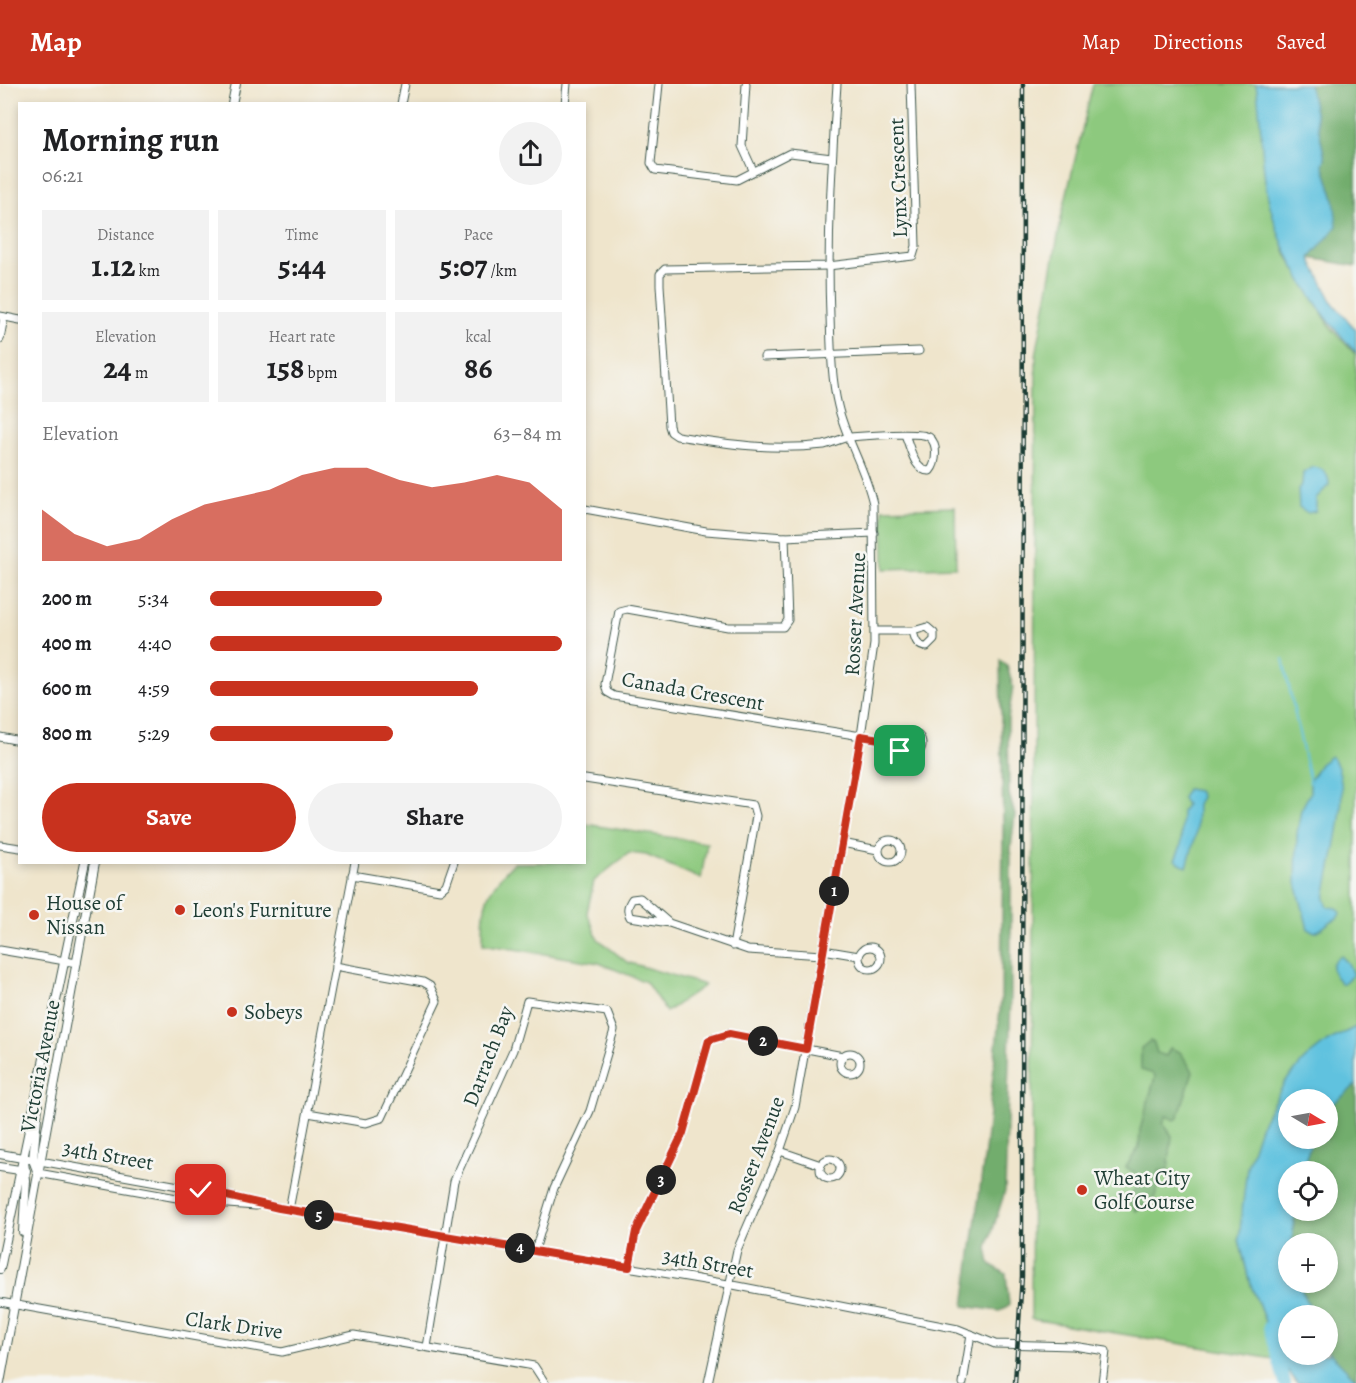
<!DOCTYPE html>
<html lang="en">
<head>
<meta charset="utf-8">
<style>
	body { margin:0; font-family:Alegreya,serif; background:#f2f2f2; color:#202124; height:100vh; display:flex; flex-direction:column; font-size:22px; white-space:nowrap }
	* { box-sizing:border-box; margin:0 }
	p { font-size:20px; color:#757577 }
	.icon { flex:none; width:33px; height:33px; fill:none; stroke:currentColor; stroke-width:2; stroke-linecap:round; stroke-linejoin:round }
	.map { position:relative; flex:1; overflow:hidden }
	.sheet { position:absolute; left:18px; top:18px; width:568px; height:762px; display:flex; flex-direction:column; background:#fff; border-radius:0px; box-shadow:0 3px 9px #0003 }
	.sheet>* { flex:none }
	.needle { width:39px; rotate:100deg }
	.fabs { position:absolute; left:1278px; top:1005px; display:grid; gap:12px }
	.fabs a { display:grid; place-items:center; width:60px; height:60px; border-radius:50%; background:#fff; box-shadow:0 3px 9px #0003; font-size:30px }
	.pin { position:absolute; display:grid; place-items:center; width:51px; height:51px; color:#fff; margin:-26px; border-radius:12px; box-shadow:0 3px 9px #0006 }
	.km { position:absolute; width:30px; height:30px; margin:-15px; border-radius:50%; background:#222; color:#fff; font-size:16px; line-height:30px; text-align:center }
	.round { display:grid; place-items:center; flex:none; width:63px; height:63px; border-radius:32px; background:#f2f2f2 }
	.overview { display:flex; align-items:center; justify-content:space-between; height:102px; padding:0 24px }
	h1 { font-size:33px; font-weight:600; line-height:45px }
	.stats { display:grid; grid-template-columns:repeat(3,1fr); gap:9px; height:102px; padding:6px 24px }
	.stats div { display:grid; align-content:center; border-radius:0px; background:#f2f2f2; text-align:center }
	.stats b { font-size:30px; font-weight:600 }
	.stats small { font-size:16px; font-weight:400 }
	.stats p { font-size:16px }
	.chart { height:168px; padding:12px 24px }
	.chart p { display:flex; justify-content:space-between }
	.chart svg { width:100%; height:108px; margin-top:6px; fill:#c8321e; opacity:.7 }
	.action { display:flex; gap:12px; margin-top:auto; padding:12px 24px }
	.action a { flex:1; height:69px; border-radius:36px; background:#c8321e; color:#fff; font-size:24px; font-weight:600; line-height:69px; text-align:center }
	.action a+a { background:#f2f2f2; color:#202124 }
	ul { padding:0 24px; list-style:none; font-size:20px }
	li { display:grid; grid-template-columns:96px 72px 1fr; align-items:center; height:45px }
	li i { height:15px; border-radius:8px; background:#c8321e }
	header { display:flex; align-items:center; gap:36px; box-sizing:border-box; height:84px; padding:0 30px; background:#c8321e; color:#fff }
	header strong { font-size:28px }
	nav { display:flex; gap:33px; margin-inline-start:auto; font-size:21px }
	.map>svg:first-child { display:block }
	.green { fill:#8dc97e; stroke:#568359; stroke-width:1.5 }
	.forest { fill:#72ad6d; stroke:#487550; stroke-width:1.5 }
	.water { fill:#61c2df; stroke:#40808a; stroke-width:1.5 }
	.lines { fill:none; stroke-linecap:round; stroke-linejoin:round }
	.stream { stroke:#61c2df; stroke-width:2 }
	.river { stroke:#61c2df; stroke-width:12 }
	.minor-casing { stroke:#3e564b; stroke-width:9 }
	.major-casing { stroke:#3e564b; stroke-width:10 }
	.minor { stroke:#fff; stroke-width:7 }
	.major { stroke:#fff; stroke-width:8 }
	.rail-casing { stroke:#1f3d34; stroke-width:4.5 }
	.rail { stroke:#f6f6f2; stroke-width:2; stroke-dasharray:7; stroke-linecap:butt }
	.route-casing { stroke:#fff; stroke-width:12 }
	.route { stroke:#c8321e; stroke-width:8 }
	.poi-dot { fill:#c8321e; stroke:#f6f6f2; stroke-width:2 }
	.labels { text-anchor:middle; stroke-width:5; stroke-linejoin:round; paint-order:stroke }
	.street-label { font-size:21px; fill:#1f3d34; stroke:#f6f6f2 }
	.poi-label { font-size:21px; fill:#1f3d34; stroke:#f6f6f2; text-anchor:start }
</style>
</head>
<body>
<header>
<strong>Map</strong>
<nav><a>Map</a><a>Directions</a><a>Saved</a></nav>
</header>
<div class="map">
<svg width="1356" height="1299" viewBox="0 0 1356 1299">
	<rect width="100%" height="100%" fill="#f6f6f2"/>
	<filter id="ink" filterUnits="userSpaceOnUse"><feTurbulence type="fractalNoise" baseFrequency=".0167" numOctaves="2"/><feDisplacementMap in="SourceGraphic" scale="12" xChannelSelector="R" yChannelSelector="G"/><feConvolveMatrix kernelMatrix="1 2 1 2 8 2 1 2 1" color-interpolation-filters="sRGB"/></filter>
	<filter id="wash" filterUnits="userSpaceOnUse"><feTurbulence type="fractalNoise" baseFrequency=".008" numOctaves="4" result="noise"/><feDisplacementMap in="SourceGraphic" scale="24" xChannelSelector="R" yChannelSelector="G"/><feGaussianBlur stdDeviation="1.35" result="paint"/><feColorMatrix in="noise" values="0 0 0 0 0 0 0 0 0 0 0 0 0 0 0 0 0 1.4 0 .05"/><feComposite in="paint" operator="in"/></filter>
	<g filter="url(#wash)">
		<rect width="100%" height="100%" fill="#efe5cc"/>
		<g class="green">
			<path d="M1093,0H1256L1262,37L1265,98L1286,170L1332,245L1356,271V943L1328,957L1285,998L1239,1155L1249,1196L1280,1276L1031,1235L1036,272L1062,130Z"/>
			<path d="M955,423L956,483L884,485L883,425Z"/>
			<path d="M585,740L707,759L701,795L646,771L629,769L594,797L587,828L598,855L627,878L705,901L666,928L646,898L599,879L483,860C483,818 484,808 514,779L585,778Z"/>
		</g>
		<g class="forest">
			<path d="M1309,0H1356V182L1310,174L1334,115L1323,80L1325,75Z"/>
			<path d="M1000,576L1007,582L1013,603L1008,636L1009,710L1015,731L1011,764V911L1005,1107L987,1164L990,1180L1006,1190L1009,1221L1000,1227L964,1222L985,1067L1001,916L1003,744Z"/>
			<path d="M1150,957L1154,959L1157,969L1166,972L1170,964L1180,968L1193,987L1178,1034L1175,1036L1166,1032L1163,1039L1172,1052L1168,1086L1159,1087L1155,1115L1147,1122H1142L1136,1127L1126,1114L1138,1103L1139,1092L1126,1083L1139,1063L1140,1046L1155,993L1154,990L1141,986V964Z"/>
			<path d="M1356,1001V1295L1328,1269V1232L1314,1231L1298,1199L1328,1198V1160H1292L1295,1127L1328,1126V1088L1302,1087L1312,1055L1328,1054L1329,1021Z"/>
		</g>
		<g class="water">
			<path d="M1256,0H1309L1325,75L1323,80L1334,115L1337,142L1310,174L1333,219L1356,246V269C1312,221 1274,162 1265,96C1261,64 1261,32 1256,0Z"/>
			<path d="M1313,383C1324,384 1329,390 1329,401L1316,414V427L1308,429L1299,423L1298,405L1302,400L1303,389Z"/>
			<path d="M1331,672C1356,699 1330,778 1325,815L1328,823L1337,824L1341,829L1336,835C1326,838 1325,845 1315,848L1308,845L1296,799L1297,750L1301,726L1310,709V696L1320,680Z"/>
			<path d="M1187,705L1198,707L1201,713L1197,720L1196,750L1187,783L1175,776L1181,762L1182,727L1186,721L1182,714Z"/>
			<path d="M1341,872L1348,879L1353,891L1342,900C1333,891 1325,880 1341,872Z"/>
			<path d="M1356,943V1001L1328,1024V1016H1288V1054L1312,1055L1302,1087L1288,1088V1126L1295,1127L1292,1159L1288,1160V1198L1298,1199L1314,1231L1288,1232V1270H1328V1267L1356,1295V1299H1297L1280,1276L1249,1196L1239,1155L1247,1083L1260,1043L1285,998L1305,975L1328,957Z"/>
		</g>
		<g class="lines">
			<path class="stream" d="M1283,575L1310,699"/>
			<path class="river" d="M1269,1243L1285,1299"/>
		</g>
	</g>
	<g filter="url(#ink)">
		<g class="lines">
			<g class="minor-casing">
				<g id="minor">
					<path d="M659,0L651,79L655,86L737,96L790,69L832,74"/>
					<path d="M746,0L742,62L753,86"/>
					<path d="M401,20L405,0"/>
					<path d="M565,20L567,0"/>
					<path d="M0,232L20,236"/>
					<path d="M0,255L4,233"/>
					<path d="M764,273L919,267"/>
					<path d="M905,351C911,364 914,388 930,387C937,379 938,359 929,353C920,347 863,352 850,353C841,354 833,359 824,361C772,367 727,360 677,352L671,348L669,342L660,201V190L665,185L828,182L913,172L916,162L911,0"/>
					<path d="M585,425L706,447L785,453L874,449"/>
					<path d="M785,453L788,536L783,543H728L627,525L619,527L605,600L607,608L614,612L898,658"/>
					<path d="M875,547H913L927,543L934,549V556L927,563C917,563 915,556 913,547"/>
					<circle cx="910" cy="660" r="12"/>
					<path d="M0,653L20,657"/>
					<path d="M585,695L753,721L756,732L733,862"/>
					<circle cx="890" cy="767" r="11"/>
					<path d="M842,759L878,766"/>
					<path d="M0,761L20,764"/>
					<path d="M352,791L440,806L446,801L454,778"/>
					<path d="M669,839L640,814L632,815C628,821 626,826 630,833L669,839L748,866L822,871"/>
					<circle cx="870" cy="874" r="11"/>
					<path d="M0,866L77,879"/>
					<path d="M823,866L859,872"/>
					<circle cx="850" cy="979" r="10"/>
					<path d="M308,1029L366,1039L382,1034L437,917L430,902L423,898L335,882"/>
					<path d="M780,1067L821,1081"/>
					<circle cx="830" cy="1085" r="10"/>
					<path d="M40,1077L201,1106L289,1126L728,1200L958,1245L995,1260L1073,1262L1106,1267L1102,1299"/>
					<path d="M38,1089L199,1118L256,1122"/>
					<path d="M289,1126L355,778"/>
					<path d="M629,1183L636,1147L683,1049L709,956L729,950L843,972"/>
					<path d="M0,1218L282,1268L354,1251L534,1282L545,1299"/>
					<path d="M427,1263L454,1097L513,966L527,917L607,928L614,946L590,1027L554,1104L535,1166"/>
					<path d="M708,1299L737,1166L780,1067L795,1023L861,652L874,560L873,420C866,386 846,356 838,322C831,293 831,261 830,232C827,154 832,78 837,0"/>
					<path d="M963,1299L971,1250"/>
				</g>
			</g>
			<g class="major-casing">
				<g id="major">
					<path d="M232,20L236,0"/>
					<path d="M0,1070L28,1075"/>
					<path d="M0,1083L26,1087"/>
					<path d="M38,1089L33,1076L38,1022"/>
					<path d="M23,1148L26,1096L24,1077"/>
					<path d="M0,1185L85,778"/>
					<path d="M0,1299L95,778"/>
				</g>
			</g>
			<use href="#minor" class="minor"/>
			<use href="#major" class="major"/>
			<g class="rail-casing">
				<path id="rail" d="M1015,1299L1022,1192L1023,0"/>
			</g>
			<use href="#rail" class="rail"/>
		</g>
	</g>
	<g class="lines" filter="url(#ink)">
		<g class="route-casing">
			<path id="route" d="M201,1106L279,1124L629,1183L636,1147L683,1049L709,956L729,950L806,965L861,652L898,658L900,667"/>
		</g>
		<use href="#route" class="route"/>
	</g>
	<g class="poi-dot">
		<circle cx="180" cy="826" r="6"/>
		<circle cx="34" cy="831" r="6"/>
		<circle cx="232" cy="928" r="6"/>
		<circle cx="1082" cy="1106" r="6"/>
	</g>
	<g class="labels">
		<g class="street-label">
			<text transform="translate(898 94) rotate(-92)" y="7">Lynx Crescent</text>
			<text transform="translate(855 530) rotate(-87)" y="7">Rosser Avenue</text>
			<text transform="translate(693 607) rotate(10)" y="7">Canada Crescent</text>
			<text transform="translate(488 972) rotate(-69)" y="7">Darrach Bay</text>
			<text transform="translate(40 982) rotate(-79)" y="7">Victoria Avenue</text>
			<text transform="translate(108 1071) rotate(10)" y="7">34th Street</text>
			<text transform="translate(756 1071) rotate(-69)" y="7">Rosser Avenue</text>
			<text transform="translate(708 1179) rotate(10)" y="7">34th Street</text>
			<text transform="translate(234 1241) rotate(8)" y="7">Clark Drive</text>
		</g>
		<g class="poi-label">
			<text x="46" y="826">House of<tspan x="46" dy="24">Nissan</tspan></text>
			<text x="192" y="833">Leon's Furniture</text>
			<text x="244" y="935">Sobeys</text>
			<text x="1094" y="1101">Wheat City<tspan x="1094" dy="24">Golf Course</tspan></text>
		</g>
	</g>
</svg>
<div class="fabs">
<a><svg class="needle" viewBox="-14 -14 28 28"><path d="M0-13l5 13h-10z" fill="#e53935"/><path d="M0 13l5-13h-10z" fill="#757577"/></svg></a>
<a><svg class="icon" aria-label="locate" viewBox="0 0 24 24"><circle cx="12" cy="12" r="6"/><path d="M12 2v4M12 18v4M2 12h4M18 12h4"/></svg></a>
<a>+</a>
<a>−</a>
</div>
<div class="pin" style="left:900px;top:667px;background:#1e9e55"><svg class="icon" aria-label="arrive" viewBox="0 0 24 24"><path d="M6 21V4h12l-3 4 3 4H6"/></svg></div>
<div class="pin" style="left:201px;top:1106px;background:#d93025"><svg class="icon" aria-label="check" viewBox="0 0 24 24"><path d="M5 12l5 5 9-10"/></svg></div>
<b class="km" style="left:834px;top:807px">1</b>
<b class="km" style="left:763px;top:957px">2</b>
<b class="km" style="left:661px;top:1096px">3</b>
<b class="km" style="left:520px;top:1164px">4</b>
<b class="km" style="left:319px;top:1131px">5</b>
<section class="sheet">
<div class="overview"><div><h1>Morning run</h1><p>06:21</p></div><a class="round"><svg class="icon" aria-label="share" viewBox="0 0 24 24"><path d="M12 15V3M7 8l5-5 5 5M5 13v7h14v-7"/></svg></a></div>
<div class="stats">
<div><p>Distance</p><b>1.12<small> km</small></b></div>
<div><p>Time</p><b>5:44</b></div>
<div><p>Pace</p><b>5:07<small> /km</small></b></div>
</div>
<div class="stats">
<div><p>Elevation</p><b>24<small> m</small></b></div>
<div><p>Heart rate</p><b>158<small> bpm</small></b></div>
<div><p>kcal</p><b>86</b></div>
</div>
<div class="chart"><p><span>Elevation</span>63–84 m</p>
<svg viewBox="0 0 160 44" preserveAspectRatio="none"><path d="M0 44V23L10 33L20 38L30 35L40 27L50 21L60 18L70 15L80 9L90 6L100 6L110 11L120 14L130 12L140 9L150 12L160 23V44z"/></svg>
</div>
<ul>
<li><b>200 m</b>5:34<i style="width:49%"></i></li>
<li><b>400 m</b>4:40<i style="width:100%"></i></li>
<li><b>600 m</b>4:59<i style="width:76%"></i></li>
<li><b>800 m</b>5:29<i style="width:52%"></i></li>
</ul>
<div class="action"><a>Save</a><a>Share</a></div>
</section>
</div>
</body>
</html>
